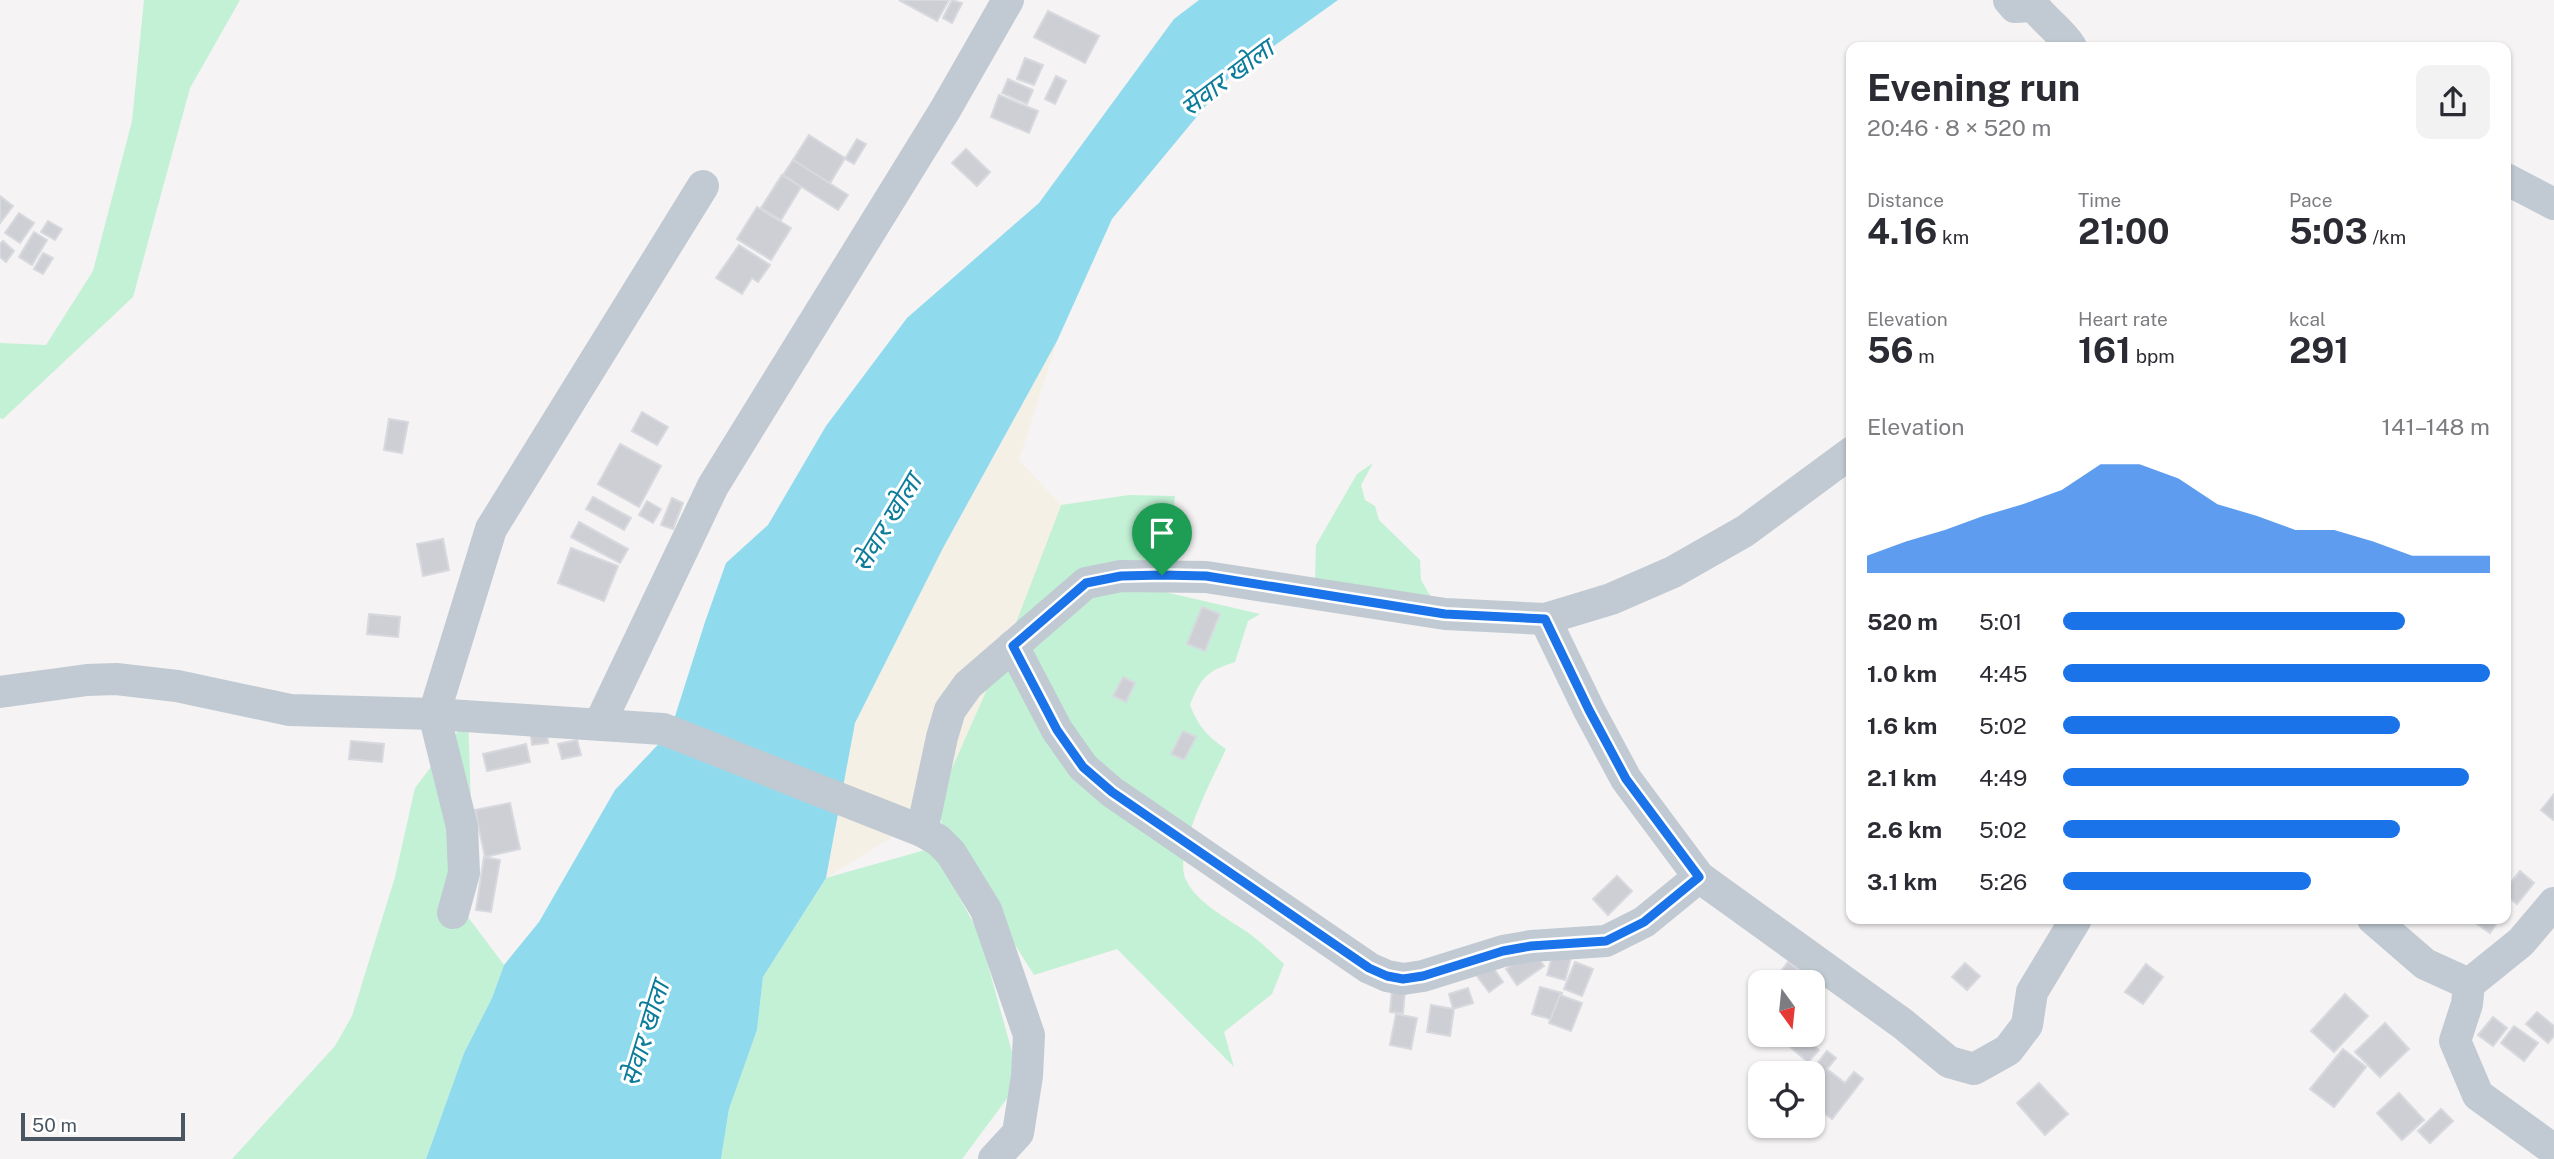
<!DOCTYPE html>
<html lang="en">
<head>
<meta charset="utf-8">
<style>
	body { margin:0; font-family:"Public Sans","Noto Sans Devanagari",sans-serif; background:#f2f2f3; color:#2b2b33; height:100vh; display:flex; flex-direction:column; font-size:26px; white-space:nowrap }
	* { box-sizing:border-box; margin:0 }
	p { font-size:23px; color:#7c7c81 }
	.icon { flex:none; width:38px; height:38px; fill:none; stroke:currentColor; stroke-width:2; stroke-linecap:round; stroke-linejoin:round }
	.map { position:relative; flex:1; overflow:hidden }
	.side { position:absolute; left:1846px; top:42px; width:665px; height:882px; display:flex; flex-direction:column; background:#fff; border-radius:14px; box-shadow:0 2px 5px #0004 }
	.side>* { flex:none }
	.needle { width:46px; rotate:165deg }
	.controls { position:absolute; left:1748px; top:970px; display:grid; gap:14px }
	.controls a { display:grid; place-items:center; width:77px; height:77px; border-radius:14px; background:#fff; box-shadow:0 2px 5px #0004; font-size:35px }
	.scale { position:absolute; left:21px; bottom:18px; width:164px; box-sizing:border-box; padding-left:7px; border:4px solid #4a5661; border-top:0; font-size:19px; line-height:24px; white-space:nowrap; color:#4a5661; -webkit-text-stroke:5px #fff; paint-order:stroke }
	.pin { position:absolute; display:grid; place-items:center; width:60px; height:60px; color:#fff; margin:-72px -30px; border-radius:50% 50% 50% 0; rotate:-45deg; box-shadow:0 0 7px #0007 }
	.pin .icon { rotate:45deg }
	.round { display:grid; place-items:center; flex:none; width:74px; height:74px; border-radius:14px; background:#f2f2f3 }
	.summary { display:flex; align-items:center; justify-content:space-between; height:119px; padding:0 21px }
	h1 { font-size:38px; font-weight:700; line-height:52px }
	.figures { display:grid; grid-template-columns:repeat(3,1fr); gap:10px; height:119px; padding:7px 21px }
	.figures div { display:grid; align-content:center }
	.figures b { font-size:35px; font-weight:700 }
	.figures small { font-size:19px; font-weight:400 }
	.figures p { font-size:19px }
	.chart { height:196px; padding:14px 21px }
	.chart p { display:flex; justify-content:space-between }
	.chart svg { width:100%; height:126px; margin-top:7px; fill:#1a73e8; opacity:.7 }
	ul { padding:0 21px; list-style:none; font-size:23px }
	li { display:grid; grid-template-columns:112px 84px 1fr; align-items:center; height:52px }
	li i { height:18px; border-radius:9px; background:#1a73e8 }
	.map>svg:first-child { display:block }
	.green { fill:#c3f1d5 }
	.sand { fill:#f5f0e5 }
	.water { fill:#90daee }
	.building { fill:#cdcfd5; stroke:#d7d9de; stroke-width:2 }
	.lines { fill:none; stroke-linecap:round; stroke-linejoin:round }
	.minor { stroke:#c1cad2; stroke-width:32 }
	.route-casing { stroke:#fff; stroke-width:14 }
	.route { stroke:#1a73e8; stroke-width:9 }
	.labels { text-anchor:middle; stroke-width:6; stroke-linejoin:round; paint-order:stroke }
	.water-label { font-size:26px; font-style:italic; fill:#0c7c9b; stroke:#fff }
</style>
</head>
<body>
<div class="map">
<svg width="2554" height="1159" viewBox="0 0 2554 1159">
	<rect width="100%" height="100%" fill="#f5f3f3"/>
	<g class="green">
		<path d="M144,0H240L190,88L133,297L3,419L0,418V343L46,345L93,271L132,121Z"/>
		<path d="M1373,463L1361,485L1365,500L1375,506L1379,520L1420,560L1421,580L1431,597L1337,589L1315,578L1316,545L1357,474Z"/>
		<path d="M1129,495L1175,496L1165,592L1260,614L1248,621L1235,662C1207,671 1201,677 1190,705C1198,726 1208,737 1226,749C1214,776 1172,853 1186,880C1197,903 1227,918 1247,932C1260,941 1272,953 1284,964L1272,994L1224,1032L1234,1067L1117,949L1034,975L945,833L936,804L1013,630L1061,505Z"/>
		<path d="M468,718L471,804L465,913L504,965L492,998L464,1053L426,1159H232L335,1046L352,1016L395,877L415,788Z"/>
		<path d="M932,848L979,933L1020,1081L962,1159H721L729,1109L757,1030L763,977L826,878Z"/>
	</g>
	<path class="sand" d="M1057,341L1019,460L1061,505L1013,630L936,804L889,839L826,878L855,723L943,548Z"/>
	<path class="water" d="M1199,0H1338L1228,79L1112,219L1057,341L943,548L855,723L826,878L763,977L757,1030L729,1109L721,1159H426L464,1053L492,998L504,965L539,922L615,790L670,732L705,622L726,563L768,525L826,426L907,318L1039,203L1174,19Z"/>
	<g class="building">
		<path d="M899,0H949L937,21Z"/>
		<path d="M952,0L962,3L952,23L943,18Z"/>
		<path d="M1048,11L1099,36L1085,63L1034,37Z"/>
		<path d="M1025,58L1043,65L1034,85L1017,79Z"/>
		<path d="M1056,76L1066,81L1055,104L1045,99Z"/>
		<path d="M1008,79L1033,90L1027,104L1002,93Z"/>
		<path d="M999,95L1038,111L1029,133L991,117Z"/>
		<path d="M809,135L845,158L830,183L793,160Z"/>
		<path d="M857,139L866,144L854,164L845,159Z"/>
		<path d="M966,149L990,172L977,186L952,163Z"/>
		<path d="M793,160L848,195L838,210L783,175Z"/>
		<path d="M782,175L801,187L781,220L761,208Z"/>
		<path d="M0,196L13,206L0,223Z"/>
		<path d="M757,207L791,228L771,260L737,239Z"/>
		<path d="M19,213L34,223L20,243L5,233Z"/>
		<path d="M48,221L62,229L55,240L41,232Z"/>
		<path d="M34,232L47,240L32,265L19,257Z"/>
		<path d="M3,241L14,251L6,262L0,257V244Z"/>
		<path d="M739,245L770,265L758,282L752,278L742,294L716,278Z"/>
		<path d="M43,253L53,258L43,274L34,269Z"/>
		<path d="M642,412L668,427L657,445L632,431Z"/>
		<path d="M389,419L408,422L402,453L384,450Z"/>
		<path d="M620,444L661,466L639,507L598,484Z"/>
		<path d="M593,497L631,518L624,530L586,509Z"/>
		<path d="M672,498L683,503L673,529L661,525Z"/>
		<path d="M647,501L661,509L653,523L639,515Z"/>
		<path d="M579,522L628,549L620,563L571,537Z"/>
		<path d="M443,539L449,570L423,576L417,544Z"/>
		<path d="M571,548L618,566L604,601L558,583Z"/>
		<path d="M1202,607L1220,614L1205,651L1187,644Z"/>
		<path d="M369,614L400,617L398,637L367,634Z"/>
		<path d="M1123,677L1135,683L1126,702L1113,696Z"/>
		<path d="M546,726L548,743L532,745L530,728Z"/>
		<path d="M1183,731L1196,737L1184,760L1171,754Z"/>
		<path d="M577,740L581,755L562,759L558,744Z"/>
		<path d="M351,741L384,744L382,762L349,759Z"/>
		<path d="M526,744L530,762L487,771L483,754Z"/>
		<path d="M2554,794V819L2553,820L2541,810Z"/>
		<path d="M510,803L520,849L485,857L475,810Z"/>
		<path d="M484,857L500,860L491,912L476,910Z"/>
		<path d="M2520,871L2534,883L2517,904L2506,895V888Z"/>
		<path d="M1617,876L1632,891L1608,915L1593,899Z"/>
		<path d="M2470,919H2495L2498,921L2490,933Z"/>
		<path d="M1533,950L1544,966L1517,985L1506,969Z"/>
		<path d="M1553,953L1571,958L1565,980L1547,975Z"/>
		<path d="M1575,962L1593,969L1582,996L1564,989Z"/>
		<path d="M1788,962L1806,975L1801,982H1773Z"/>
		<path d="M1965,963L1980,976L1967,990L1952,977Z"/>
		<path d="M2146,964L2163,977L2143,1004L2125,992Z"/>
		<path d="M1492,966L1503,982L1489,992L1477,976Z"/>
		<path d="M1540,987L1562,993L1554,1020L1532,1014Z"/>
		<path d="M1468,988L1473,1003L1453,1009L1449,994Z"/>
		<path d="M1392,990L1405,991L1403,1013L1390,1012Z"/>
		<path d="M2345,994L2368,1016L2334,1052L2311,1031Z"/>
		<path d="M1560,995L1582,1003L1571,1031L1549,1023Z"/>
		<path d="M1431,1005L1454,1009L1450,1036L1427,1032Z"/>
		<path d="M2537,1012L2554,1026V1036L2548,1043L2526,1024Z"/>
		<path d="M1396,1014L1417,1018L1411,1049L1390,1045Z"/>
		<path d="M2493,1017L2507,1028L2493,1046L2478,1035Z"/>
		<path d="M2385,1023L2409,1049L2380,1077L2355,1052Z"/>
		<path d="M2514,1026L2538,1043L2524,1061L2501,1043Z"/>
		<path d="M1797,1034H1801L1819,1050L1808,1062L1788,1045Z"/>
		<path d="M2343,1049L2366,1067L2334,1107L2310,1089Z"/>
		<path d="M1827,1051L1836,1058L1827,1069L1845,1083L1854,1072L1863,1079L1832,1119L1813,1105V1073H1810Z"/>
		<path d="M2039,1083L2068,1114L2045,1135L2017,1103Z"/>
		<path d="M2399,1093L2424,1120L2402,1140L2377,1113Z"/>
		<path d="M2441,1109L2453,1121L2430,1143L2418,1131Z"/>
	</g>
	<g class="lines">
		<g class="minor">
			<path d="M2009,0L2015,7L2034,6C2045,21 2061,31 2071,47"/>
			<path d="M2506,179L2554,204"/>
			<path d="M1545,619L1589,710L1626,779L1699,877L1903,1024L1949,1062L1974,1069L2008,1050L2027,1025L2032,992L2076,919"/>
			<path d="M1013,646L1057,730L1083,767L1112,792L1369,968L1387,976L1403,979L1423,976L1503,951L1531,946L1606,941L1644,922L1699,877"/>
			<path d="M0,692L87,680L116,679L177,686L290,710L434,714L663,729L922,831L942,737L950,710L968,685L1086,583L1121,576L1206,577L1445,614L1545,619L1611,599L1673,572L1745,531L1852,452"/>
			<path d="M600,723L713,486L945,110L1008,0"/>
			<path d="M922,831L938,840L951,853L986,910L1029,1035L1027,1076L1018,1133L994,1159"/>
			<path d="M2554,903L2521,942L2469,984L2467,1004L2455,1041L2478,1095L2554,1150"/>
			<path d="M453,913L464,873L462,827L434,714L491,529L703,186"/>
			<path d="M2373,919L2425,964L2469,984"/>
		</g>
	</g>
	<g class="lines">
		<g class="route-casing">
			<path id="route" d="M1162,575L1206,576L1445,614L1545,619L1589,710L1626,779L1699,877L1644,922L1606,941L1531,946L1503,951L1423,976L1403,979L1387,976L1369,968L1112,792L1083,767L1057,730L1013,646L1086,583L1121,576Z"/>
		</g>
		<use href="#route" class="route"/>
	</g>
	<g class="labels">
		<g class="water-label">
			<text transform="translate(1227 78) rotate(-37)" y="9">सेवार खोला</text>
			<text transform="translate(887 523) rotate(-59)" y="9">सेवार खोला</text>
			<text transform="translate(645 1034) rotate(-73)" y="9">सेवार खोला</text>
		</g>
	</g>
</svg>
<div class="controls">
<a><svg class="needle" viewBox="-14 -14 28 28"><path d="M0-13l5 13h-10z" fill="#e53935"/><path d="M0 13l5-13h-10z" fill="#7c7c81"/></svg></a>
<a><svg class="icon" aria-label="locate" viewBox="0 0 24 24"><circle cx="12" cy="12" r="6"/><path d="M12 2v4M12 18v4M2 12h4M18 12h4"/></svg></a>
</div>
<div class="scale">50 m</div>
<div class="pin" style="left:1162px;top:575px;background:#1e9e55"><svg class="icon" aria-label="arrive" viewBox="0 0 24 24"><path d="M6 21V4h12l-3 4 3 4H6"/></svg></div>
<section class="side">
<div class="summary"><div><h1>Evening run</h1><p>20:46 · 8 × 520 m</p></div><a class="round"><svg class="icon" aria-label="share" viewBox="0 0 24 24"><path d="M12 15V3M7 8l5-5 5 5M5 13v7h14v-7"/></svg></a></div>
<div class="figures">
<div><p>Distance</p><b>4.16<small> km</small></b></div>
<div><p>Time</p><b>21:00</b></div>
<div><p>Pace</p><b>5:03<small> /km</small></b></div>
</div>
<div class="figures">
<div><p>Elevation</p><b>56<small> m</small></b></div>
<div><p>Heart rate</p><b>161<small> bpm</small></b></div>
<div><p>kcal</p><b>291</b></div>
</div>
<div class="chart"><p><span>Elevation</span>141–148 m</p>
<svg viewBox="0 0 160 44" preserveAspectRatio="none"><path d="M0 44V38L10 33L20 29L30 24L40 20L50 15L60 6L70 6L80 11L90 20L100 24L110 29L120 29L130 33L140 38L150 38L160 38V44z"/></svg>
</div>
<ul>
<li><b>520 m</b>5:01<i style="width:80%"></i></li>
<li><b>1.0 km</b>4:45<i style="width:100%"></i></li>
<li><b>1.6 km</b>5:02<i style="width:79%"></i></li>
<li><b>2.1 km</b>4:49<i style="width:95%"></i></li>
<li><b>2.6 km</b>5:02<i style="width:79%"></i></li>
<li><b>3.1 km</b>5:26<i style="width:58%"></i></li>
</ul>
</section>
</div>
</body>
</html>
